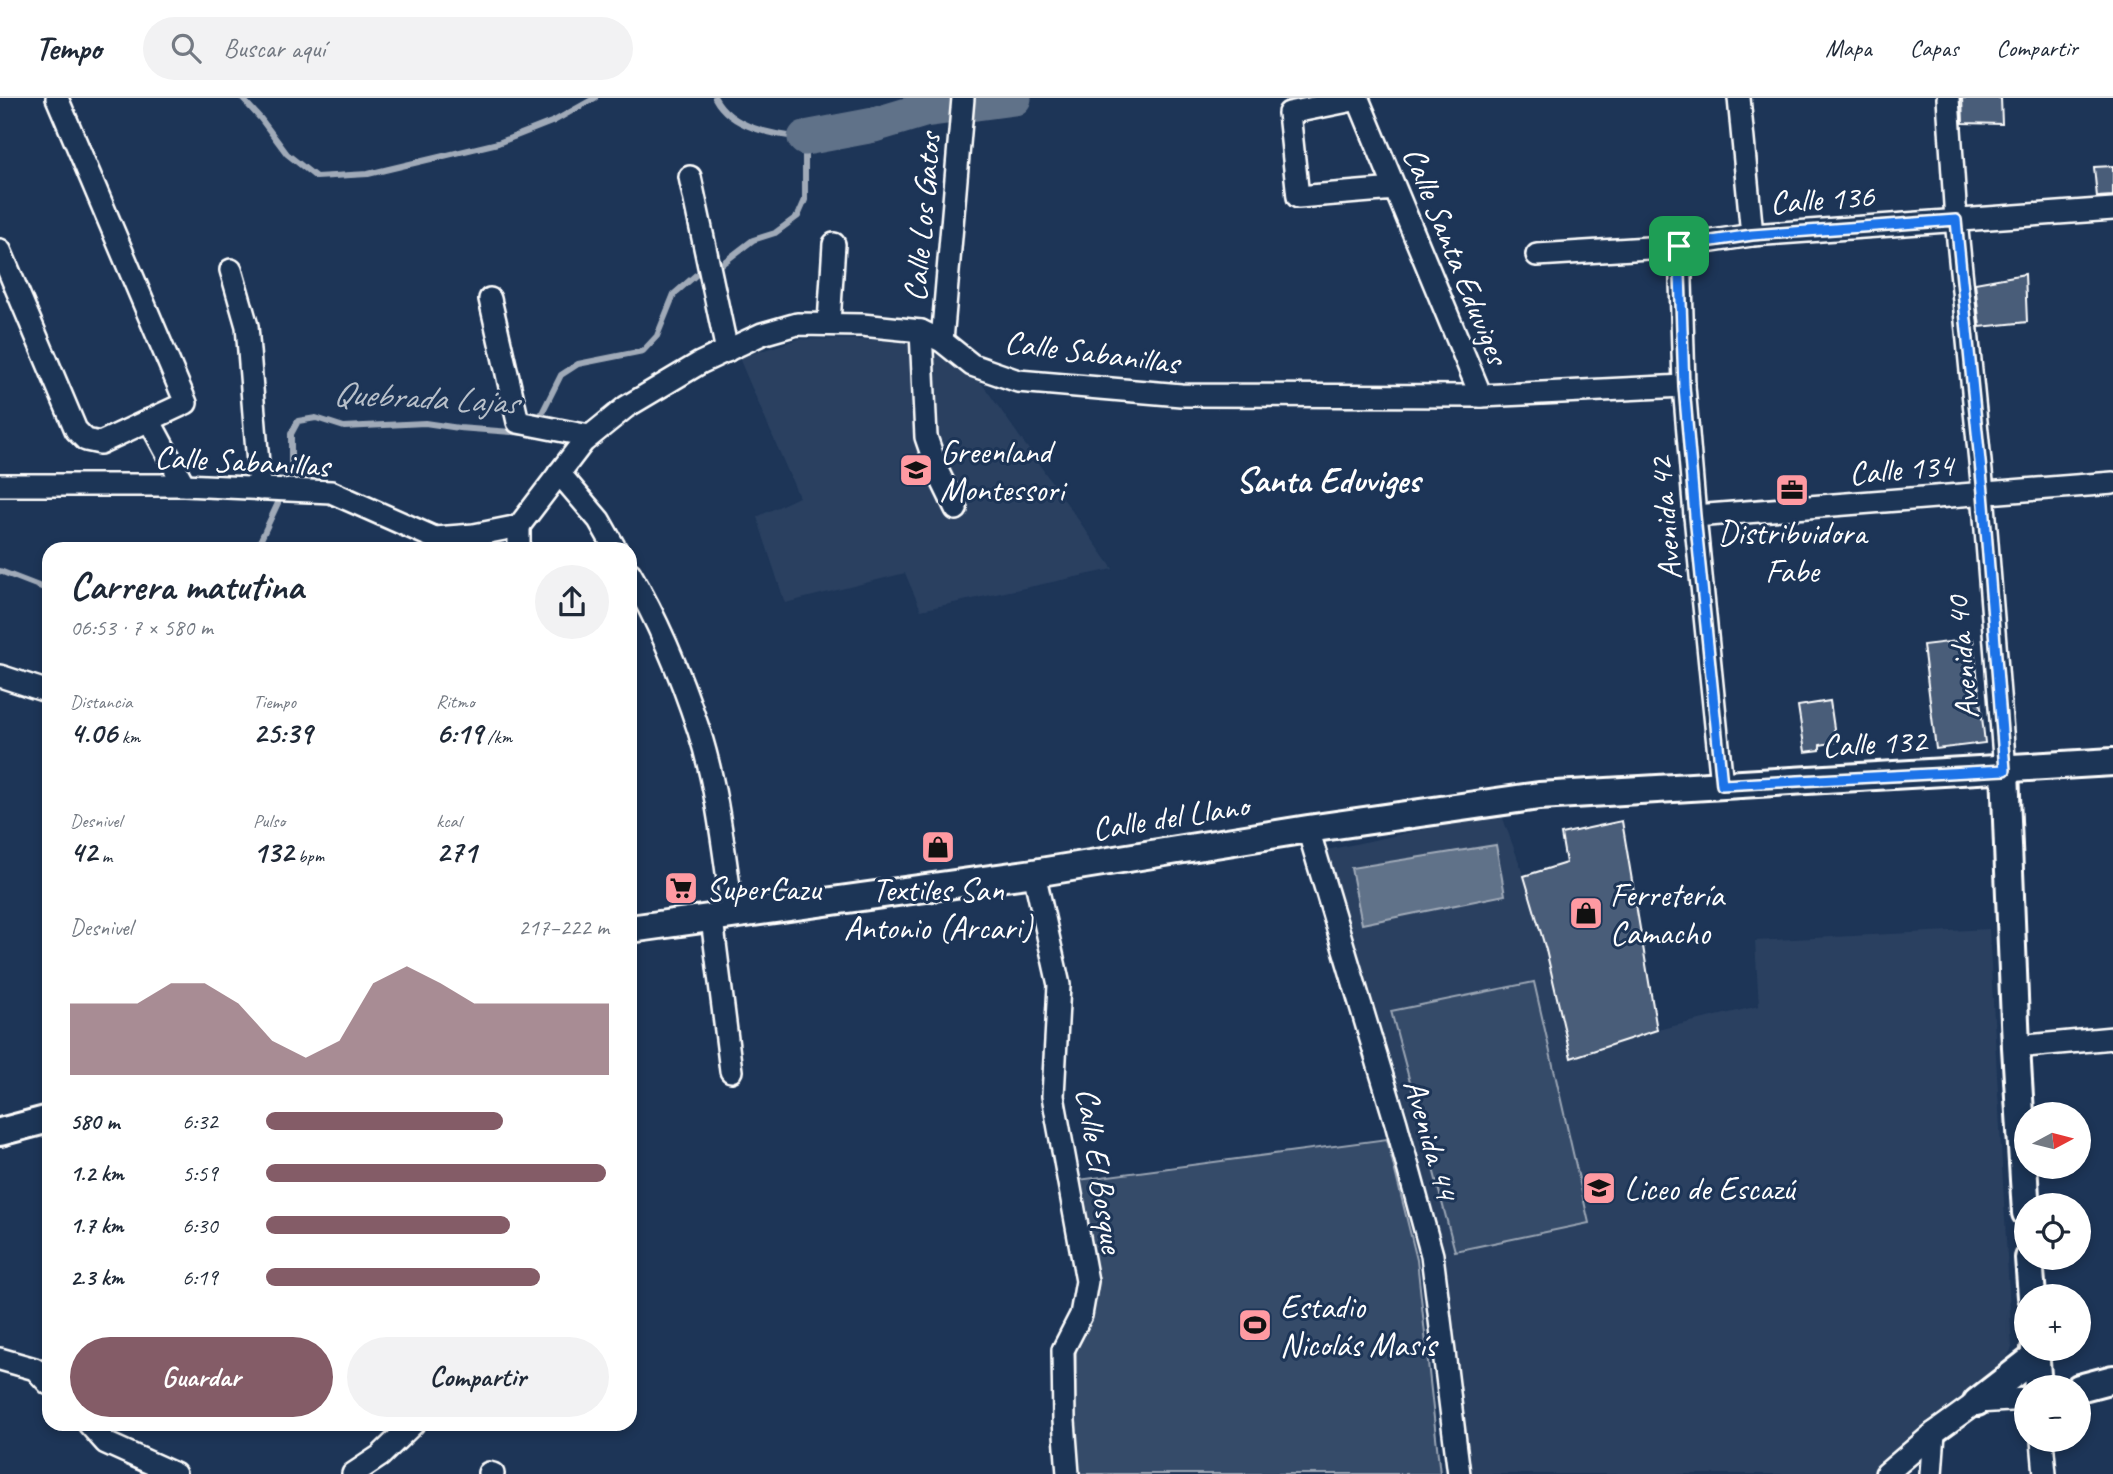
<!DOCTYPE html>
<html lang="es">
<head>
<meta charset="utf-8">
<style>
	body { margin:0; font-family:Caveat,sans-serif; background:#f2f2f3; color:#1f2937; height:100vh; display:flex; flex-direction:column; font-size:26px; white-space:nowrap }
	* { box-sizing:border-box; margin:0 }
	p { font-size:23px; color:#747a83 }
	.icon { flex:none; width:38px; height:38px; fill:none; stroke:currentColor; stroke-width:2; stroke-linecap:round; stroke-linejoin:round }
	.map { position:relative; flex:1; overflow:hidden }
	.sheet { position:absolute; left:42px; top:444px; width:595px; height:889px; display:flex; flex-direction:column; background:#fff; border-radius:21px; box-shadow:0 4px 10px #0003 }
	.sheet>* { flex:none }
	.needle { width:46px; rotate:83deg }
	.tools { position:absolute; left:2014px; top:1004px; display:grid; gap:14px }
	.tools a { display:grid; place-items:center; width:77px; height:77px; border-radius:50%; background:#fff; box-shadow:0 4px 10px #0003; font-size:35px }
	.pin { position:absolute; display:grid; place-items:center; width:60px; height:60px; color:#fff; margin:-30px; border-radius:14px; box-shadow:0 4px 10px #0006 }
	.round { display:grid; place-items:center; flex:none; width:74px; height:74px; border-radius:37px; background:#f2f2f3 }
	.overview { display:flex; align-items:center; justify-content:space-between; height:119px; padding:0 28px }
	h1 { font-size:38px; font-weight:600; line-height:52px }
	.figures { display:grid; grid-template-columns:repeat(3,1fr); gap:10px; height:119px; padding:7px 28px }
	.figures div { display:grid; align-content:center }
	.figures b { font-size:30px; font-weight:600 }
	.figures small { font-size:19px; font-weight:400 }
	.figures p { font-size:19px }
	.chart { height:196px; padding:14px 28px }
	.chart p { display:flex; justify-content:space-between }
	.chart svg { width:100%; height:126px; margin-top:7px; fill:#845c67; opacity:.7 }
	.action { display:flex; gap:14px; margin-top:auto; padding:14px 28px }
	.action a { flex:1; height:80px; border-radius:42px; background:#845c67; color:#fff; font-size:28px; font-weight:600; line-height:80px; text-align:center }
	.action a+a { background:#f2f2f3; color:#1f2937 }
	ul { padding:0 28px; list-style:none; font-size:23px }
	li { display:grid; grid-template-columns:112px 84px 1fr; align-items:center; height:52px }
	li i { height:18px; border-radius:9px; background:#845c67 }
	header { display:flex; align-items:center; gap:42px; box-sizing:border-box; height:98px; padding:0 35px; background:#fff; border-bottom:2px solid #e0e1e3 }
	header strong { font-size:33px }
	nav { display:flex; gap:38px; margin-inline-start:auto; font-size:24px }
	.search { width:490px; height:63px; background:#f2f2f3; display:flex; align-items:center; gap:18px; box-sizing:border-box; padding:0 24px; border-radius:38px; color:#747a83; font-size:26px }
	.map>svg:first-child { display:block }
	.built { fill:#2a4161 }
	.green { fill:#364b69; stroke:#9aa5b4; stroke-width:2 }
	.water { fill:#617289; stroke:#a0aab8; stroke-width:2 }
	.lines { fill:none; stroke-linecap:round; stroke-linejoin:round }
	.stream { stroke:#a0aab8; stroke-width:6 }
	.river { stroke:#617289; stroke-width:35 }
	.building { fill:#4a5d79; stroke:#fff; stroke-width:2 }
	.minor-casing { stroke:#fff; stroke-width:26 }
	.major-casing { stroke:#fff; stroke-width:32 }
	.minor { stroke:#1d3557; stroke-width:21 }
	.major { stroke:#1d3557; stroke-width:26 }
	.route-casing { stroke:#fff; stroke-width:14 }
	.route { stroke:#1a73e8; stroke-width:9 }
	.labels { text-anchor:middle; stroke-width:6; stroke-linejoin:round; paint-order:stroke }
	.street-label { font-size:33px; fill:#fff; stroke:#1d3557 }
	.poi-label { font-size:33px; fill:#fff; stroke:#1d3557; text-anchor:start }
	.water-label { font-size:35px; font-style:italic; fill:#b8c0ca; stroke:#1d3557 }
	.neighbourhood-label { font-size:35px; font-weight:bold; fill:#fff; stroke:#1d3557 }
</style>
</head>
<body>
<header>
<strong>Tempo</strong>
<div class="search"><svg class="icon" aria-label="search" viewBox="0 0 24 24"><circle cx="10" cy="10" r="6"/><path d="M15 15l6 6"/></svg>Buscar aquí</div>
<nav><a>Mapa</a><a>Capas</a><a>Compartir</a></nav>
</header>
<div class="map">
<svg width="2113" height="1376" viewBox="0 0 2113 1376">
	<rect width="100%" height="100%" fill="#1d3557"/>
	<filter id="ink" filterUnits="userSpaceOnUse"><feTurbulence type="fractalNoise" baseFrequency=".0143" numOctaves="2"/><feDisplacementMap in="SourceGraphic" scale="14" xChannelSelector="R" yChannelSelector="G"/><feConvolveMatrix kernelMatrix="1 2 1 2 8 2 1 2 1" color-interpolation-filters="sRGB"/></filter>
	<g filter="url(#ink)">
		<g class="built">
			<path d="M799,241L902,242L926,246L956,262L983,287L1113,471L921,512L905,475L785,505L757,419L799,399L739,260Z"/>
			<path d="M1501,715L1524,778L1546,852L1572,960L1657,932L1759,908L1755,843L1989,831L2012,1250L2004,1265L1934,1328L1874,1376H1470L1446,1165L1407,1014L1327,752Z"/>
		</g>
		<g class="green">
			<path d="M1534,884L1589,1125L1455,1153L1391,913Z"/>
			<path d="M1387,1041L1417,1162L1440,1376H1078L1075,1330L1076,1248L1095,1206L1078,1082Z"/>
		</g>
		<path class="water" d="M1496,747L1505,797L1362,826L1351,770Z"/>
		<g class="lines">
			<g class="stream">
				<path d="M242,0L261,21L287,56L316,79L368,76L498,45L554,23L595,0"/>
				<path d="M538,323L561,277L578,266L643,253L657,238L674,196L696,177L723,165L753,142L775,135L798,118L805,102V40C773,37 731,30 715,0"/>
				<path d="M291,364V336L298,323L316,320L344,329L425,325L459,330L526,335"/>
				<path d="M256,452L278,405"/>
				<path d="M0,473L49,492"/>
			</g>
			<path class="river" d="M805,40L874,27L924,12L1014,0"/>
		</g>
		<g class="building">
			<path d="M1962,0H2001L2002,26L1963,25Z"/>
			<path d="M2113,68V98L2097,99L2094,69Z"/>
			<path d="M2025,176L2027,224L1980,229L1975,185Z"/>
			<path d="M1973,541L1985,645L1936,651L1923,547Z"/>
			<path d="M1830,603L1836,644L1820,647V652L1805,654L1798,608Z"/>
			<path d="M1622,723L1657,932L1571,960L1546,852L1524,778L1566,765L1561,736Z"/>
		</g>
		<g class="lines">
			<g class="minor-casing">
				<g id="minor">
					<path d="M1739,0L1752,137"/>
					<path d="M1948,0L1956,122L1983,394L2005,672"/>
					<path d="M690,79L727,253"/>
					<path d="M1395,91L1298,99L1289,15L1358,1L1481,298"/>
					<path d="M1680,148L1684,288L1695,418L1722,687"/>
					<path d="M0,152L76,332L86,342L100,345L186,305L57,0"/>
					<path d="M1537,157L1680,148L1752,137L2113,111"/>
					<path d="M231,172L247,228L260,391"/>
					<path d="M490,201L518,324L589,338"/>
					<path d="M829,225L834,146"/>
					<path d="M921,233L926,339L938,374L956,411"/>
					<path d="M942,243L963,0"/>
					<path d="M149,322L184,387"/>
					<path d="M559,375L599,422L616,452"/>
					<path d="M0,387H184L331,394L435,440L474,437L519,428L583,344L626,309L700,265L762,236L797,226L862,227L921,233L942,243L972,267L1018,283L1181,297L1481,298L1684,288"/>
					<path d="M1695,418L2113,385"/>
					<path d="M519,452V428"/>
					<path d="M630,475C659,524 681,578 699,633C718,692 724,756 733,818"/>
					<path d="M0,578L49,594"/>
					<path d="M1308,731L1396,1025L1432,1157L1459,1376"/>
					<path d="M1034,775L1059,887L1053,998L1087,1183L1081,1217L1063,1252L1064,1323L1068,1376"/>
					<path d="M712,821L731,973"/>
					<path d="M2016,949L2113,940"/>
					<path d="M0,1261L35,1271L49,1286"/>
					<path d="M89,1326L106,1345L175,1376"/>
					<path d="M2042,1342L2045,1376"/>
					<path d="M489,1375L493,1376"/>
					<path d="M353,1376L380,1358L413,1326"/>
					<path d="M1886,1376L1934,1335L1977,1304L2026,1301"/>
					<path d="M1931,1376L1934,1335"/>
				</g>
			</g>
			<g class="major-casing">
				<g id="major">
					<path d="M2005,672L2016,949L2026,1115"/>
					<path d="M630,831L1034,775L1308,731L1539,698L2113,664"/>
					<path d="M0,1034L49,1021"/>
					<path d="M2029,1160L2032,1199"/>
					<path d="M2035,1251L2038,1290"/>
					<path d="M2079,1290L2113,1281"/>
					<path d="M1977,1304L2035,1259"/>
				</g>
			</g>
			<use href="#minor" class="minor"/>
			<use href="#major" class="major"/>
		</g>
	</g>
	<g class="lines" filter="url(#ink)">
		<g class="route-casing">
			<path id="route" d="M1956,122L1983,394L2005,672L1722,687L1695,418L1684,288L1679,148L1752,137Z"/>
		</g>
		<use href="#route" class="route"/>
	</g>
	<defs>
		<g id="school-square" transform="scale(1.75)"><rect x="-9" y="-9" width="18" height="18" rx="4" fill="#ff9aa2" stroke="#1d3557"/><path d="M0-5L7-2L0 1L-7-2ZM-4 1L0 2.5L4 1V4Q0 6-4 4Z" fill="#111"/></g>
		<g id="office-square" transform="scale(1.75)"><rect x="-9" y="-9" width="18" height="18" rx="4" fill="#ff9aa2" stroke="#1d3557"/><path d="M-6-3h4V-5.5h4V-3h4V5H-6ZM-1-4.5V-3h2v-1.5ZM-6 0V1H6V0Z" fill="#111"/></g>
		<g id="shop-square" transform="scale(1.75)"><rect x="-9" y="-9" width="18" height="18" rx="4" fill="#ff9aa2" stroke="#1d3557"/><path d="M-5-2.5h2.3a2.7 3.5 0 0 1 5.4 0H5L5.5 6h-11ZM-1.5-2.5h3a1.5 2.3 0 0 0-3 0Z" fill="#111"/></g>
		<g id="supermarket-square" transform="scale(1.75)"><rect x="-9" y="-9" width="18" height="18" rx="4" fill="#ff9aa2" stroke="#1d3557"/><path d="M-6-5.5h2.5l.6 2H6L4.5 2H-2.5L-4.4-4H-6ZM-1.5 3.2a1.3 1.3 0 1 0 .1 0ZM3 3.2a1.3 1.3 0 1 0 .1 0Z" fill="#111"/></g>
		<g id="stadium-square" transform="scale(1.75)"><rect x="-9" y="-9" width="18" height="18" rx="4" fill="#ff9aa2" stroke="#1d3557"/><path d="M0-5a6.5 5 0 1 0 0 10a6.5 5 0 1 0 0-10ZM-3.5-1.8h7v3.6h-7Z" fill="#111"/></g>
	</defs>
	<g fill-rule="evenodd">
		<use href="#school-square" x="916" y="372"/>
		<use href="#office-square" x="1792" y="392"/>
		<use href="#shop-square" x="938" y="749"/>
		<use href="#supermarket-square" x="681" y="790"/>
		<use href="#shop-square" x="1586" y="815"/>
		<use href="#school-square" x="1599" y="1090"/>
		<use href="#stadium-square" x="1255" y="1227"/>
	</g>
	<g class="labels">
		<g class="street-label">
			<text transform="translate(1822 100) rotate(-4)" y="12">Calle 136</text>
			<text transform="translate(921 119) rotate(-85)" y="12">Calle Los Gatos</text>
			<text transform="translate(1457 157) rotate(68)" y="12">Calle Santa Eduviges</text>
			<text transform="translate(1092 253) rotate(7)" y="12">Calle Sabanillas</text>
			<text transform="translate(242 362) rotate(3)" y="12">Calle Sabanillas</text>
			<text transform="translate(1901 370) rotate(-5)" y="12">Calle 134</text>
			<text transform="translate(1664 421) rotate(-95)" y="12">Avenida 42</text>
			<text transform="translate(1961 560) rotate(-95)" y="12">Avenida 40</text>
			<text transform="translate(1874 644) rotate(-3)" y="12">Calle 132</text>
			<text transform="translate(1170 718) rotate(-9)" y="12">Calle del Llano</text>
			<text transform="translate(1432 1041) rotate(74)" y="12">Avenida 44</text>
			<text transform="translate(1101 1072) rotate(81)" y="12">Calle El Bosque</text>
		</g>
		<g class="poi-label">
			<text x="940" y="365">Greenland<tspan x="940" dy="38">Montessori</tspan></text>
			<text x="1792" y="446" text-anchor="middle">Distribuidora<tspan x="1792" dy="38">Fabe</tspan></text>
			<text x="706" y="802">SuperCazu</text>
			<text x="938" y="803" text-anchor="middle">Textiles San<tspan x="938" dy="38">Antonio (Arcari)</tspan></text>
			<text x="1610" y="808">Ferretería<tspan x="1610" dy="38">Camacho</tspan></text>
			<text x="1624" y="1102">Liceo de Escazú</text>
			<text x="1280" y="1220">Estadio<tspan x="1280" dy="38">Nicolás Masís</tspan></text>
		</g>
		<g class="water-label">
			<text transform="translate(425 299) rotate(3)" y="12">Quebrada Lajas</text>
		</g>
		<g class="neighbourhood-label">
			<text x="1328" y="394">Santa Eduviges</text>
		</g>
	</g>
</svg>
<div class="tools">
<a><svg class="needle" viewBox="-14 -14 28 28"><path d="M0-13l5 13h-10z" fill="#e53935"/><path d="M0 13l5-13h-10z" fill="#747a83"/></svg></a>
<a><svg class="icon" aria-label="locate" viewBox="0 0 24 24"><circle cx="12" cy="12" r="6"/><path d="M12 2v4M12 18v4M2 12h4M18 12h4"/></svg></a>
<a>+</a>
<a>−</a>
</div>
<div class="pin" style="left:1679px;top:148px;background:#1e9e55"><svg class="icon" aria-label="arrive" viewBox="0 0 24 24"><path d="M6 21V4h12l-3 4 3 4H6"/></svg></div>
<section class="sheet">
<div class="overview"><div><h1>Carrera matutina</h1><p>06:53 · 7 × 580 m</p></div><a class="round"><svg class="icon" aria-label="share" viewBox="0 0 24 24"><path d="M12 15V3M7 8l5-5 5 5M5 13v7h14v-7"/></svg></a></div>
<div class="figures">
<div><p>Distancia</p><b>4.06<small> km</small></b></div>
<div><p>Tiempo</p><b>25:39</b></div>
<div><p>Ritmo</p><b>6:19<small> /km</small></b></div>
</div>
<div class="figures">
<div><p>Desnivel</p><b>42<small> m</small></b></div>
<div><p>Pulso</p><b>132<small> bpm</small></b></div>
<div><p>kcal</p><b>271</b></div>
</div>
<div class="chart"><p><span>Desnivel</span>217–222 m</p>
<svg viewBox="0 0 160 44" preserveAspectRatio="none"><path d="M0 44V19L10 19L20 19L30 12L40 12L50 19L60 32L70 38L80 32L90 12L100 6L110 12L120 19L130 19L140 19L150 19L160 19V44z"/></svg>
</div>
<ul>
<li><b>580 m</b>6:32<i style="width:69%"></i></li>
<li><b>1.2 km</b>5:59<i style="width:99%"></i></li>
<li><b>1.7 km</b>6:30<i style="width:71%"></i></li>
<li><b>2.3 km</b>6:19<i style="width:80%"></i></li>
</ul>
<div class="action"><a>Guardar</a><a>Compartir</a></div>
</section>
</div>
</body>
</html>
